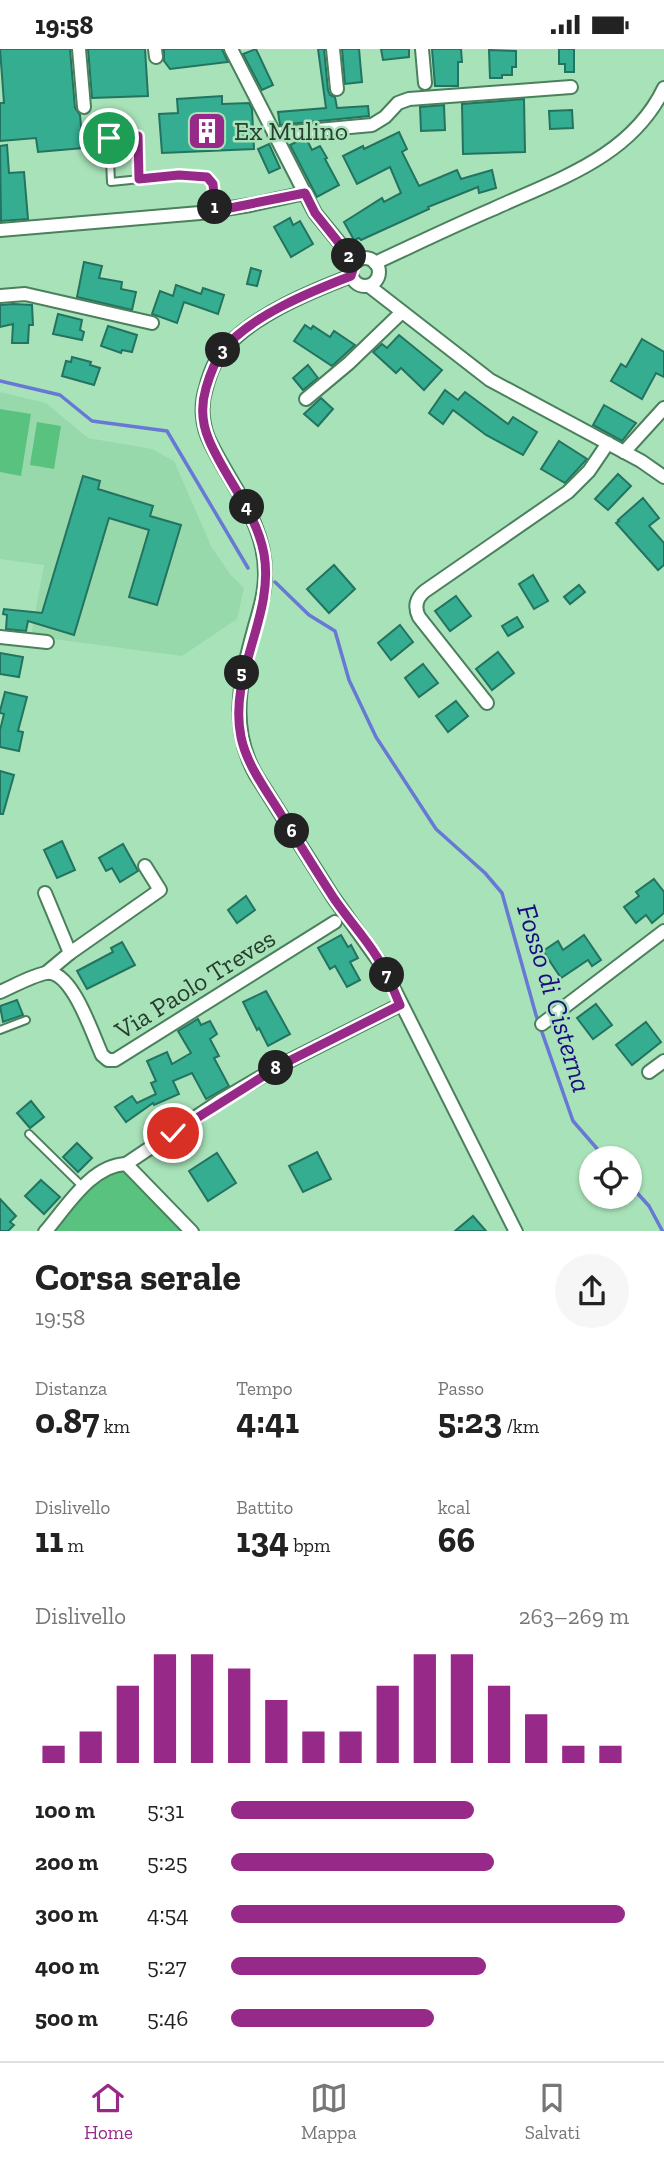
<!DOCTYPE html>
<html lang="it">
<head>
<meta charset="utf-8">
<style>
	body { margin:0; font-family:"Zilla Slab",serif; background:#f6f6f6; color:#222; height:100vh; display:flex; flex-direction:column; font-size:26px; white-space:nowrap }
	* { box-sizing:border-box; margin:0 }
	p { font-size:23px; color:#767676 }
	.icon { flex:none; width:38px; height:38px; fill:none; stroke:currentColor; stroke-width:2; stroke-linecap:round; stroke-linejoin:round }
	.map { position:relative; height:1182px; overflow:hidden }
	.side { display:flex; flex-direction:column; background:#fff; flex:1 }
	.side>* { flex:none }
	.tools { position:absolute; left:579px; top:1097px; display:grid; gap:14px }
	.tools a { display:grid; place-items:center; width:63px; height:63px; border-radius:50%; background:#fff; box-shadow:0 2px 5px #0004; font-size:35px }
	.pin { position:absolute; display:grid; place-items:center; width:60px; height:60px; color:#fff; margin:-30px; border:4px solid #fff; border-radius:50%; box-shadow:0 2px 7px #0007 }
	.km { position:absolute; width:35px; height:35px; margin:-18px; border-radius:50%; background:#222; color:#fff; font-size:19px; line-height:35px; text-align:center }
	.round { display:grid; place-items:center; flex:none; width:74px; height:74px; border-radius:37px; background:#f6f6f6 }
	.headline { display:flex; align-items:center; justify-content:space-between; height:119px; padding:0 35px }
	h1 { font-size:38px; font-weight:700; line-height:52px }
	.metrics { display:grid; grid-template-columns:repeat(3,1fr); gap:10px; height:119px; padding:7px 35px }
	.metrics div { display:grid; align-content:center }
	.metrics b { font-size:35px; font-weight:700 }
	.metrics small { font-size:19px; font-weight:400 }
	.metrics p { font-size:19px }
	.chart { height:196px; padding:14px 35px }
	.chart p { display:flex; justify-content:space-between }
	.chart svg { width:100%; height:126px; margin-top:7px; stroke:#972989; stroke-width:6 }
	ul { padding:0 35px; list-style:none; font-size:23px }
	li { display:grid; grid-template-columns:112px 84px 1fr; align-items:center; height:52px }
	li i { height:18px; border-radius:9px; background:#972989 }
	.status { display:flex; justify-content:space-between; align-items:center; height:49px; padding:0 35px; background:#fff; direction:ltr }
	.status svg { height:19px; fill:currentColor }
	.dock { display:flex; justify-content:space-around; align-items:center; height:98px; border-top:2px solid #e0e0e0; background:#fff; font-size:19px; color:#767676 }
	.dock a { display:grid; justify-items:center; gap:4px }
	.dock .on { color:#972989 }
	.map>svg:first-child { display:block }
	.built { fill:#98d9ab }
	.green { fill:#59c27f }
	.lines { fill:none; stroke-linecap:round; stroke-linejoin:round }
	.stream { stroke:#6778d5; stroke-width:3.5 }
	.building { fill:#35ad90; stroke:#237360; stroke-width:2 }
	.lane-casing { stroke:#4a815c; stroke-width:10 }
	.street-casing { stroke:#4a815c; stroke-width:16 }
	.lane { stroke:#fff; stroke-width:6 }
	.street { stroke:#fff; stroke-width:12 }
	.route-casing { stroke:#fff; stroke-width:14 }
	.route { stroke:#972989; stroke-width:9 }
	.labels { text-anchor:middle; stroke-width:5; stroke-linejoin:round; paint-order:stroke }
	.poi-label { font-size:26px; fill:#283f2f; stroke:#a8e2b9; text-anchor:start }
	.street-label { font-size:26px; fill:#283f2f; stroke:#a8e2b9 }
	.water-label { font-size:28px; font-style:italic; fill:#1b0c7e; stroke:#a8e2b9 }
</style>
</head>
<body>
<div class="status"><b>19:58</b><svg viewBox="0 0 49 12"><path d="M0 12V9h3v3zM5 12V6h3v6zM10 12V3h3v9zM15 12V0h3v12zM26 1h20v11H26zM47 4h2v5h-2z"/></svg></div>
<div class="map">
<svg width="664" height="1183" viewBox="0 0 664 1183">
	<rect width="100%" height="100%" fill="#a8e2b9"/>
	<path class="built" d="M0,343L46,354L88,389L152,400L174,412L212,499L230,525L244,539L237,570L182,607L31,587L44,516L0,510Z"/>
	<g class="green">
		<path d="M0,360L31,365L21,427L0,423Z"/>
		<path d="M37,373L61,377L54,420L30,416Z"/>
		<path d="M126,1115L192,1183H45L84,1139Z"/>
	</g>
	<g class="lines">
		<g class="stream">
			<path d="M0,332L60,346L92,372L167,382L248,519"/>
			<path d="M275,533L309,566L335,582L349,631L376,688L436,780L485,824L502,844L536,966L573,1072L606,1110"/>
			<path d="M630,1136L649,1157L663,1183"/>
		</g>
	</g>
	<g class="building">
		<path d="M0,0H70L75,59L80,66L83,99L38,103L36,89L0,92V54H4Z"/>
		<path d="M88,0H145L148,47L92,49Z"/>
		<path d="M164,0H222L228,13L170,20L164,12Z"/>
		<path d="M256,0L273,36L262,41L243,5Z"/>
		<path d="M318,0H324L328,41L330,46L335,48L337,59L368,57L369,67L280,76L278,63L326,59Z"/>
		<path d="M342,0H359L362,33L345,35Z"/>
		<path d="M381,0H409V8L383,11Z"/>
		<path d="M432,0H461L462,13H458V37H435Z"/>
		<path d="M559,0H574V23H565V15H559Z"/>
		<path d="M489,1L516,2V18H512V26H502V29H490Z"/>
		<path d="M222,47V55L249,54L252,60L254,100L162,104L159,65L178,64L177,50Z"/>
		<path d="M524,50L525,103L463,105L462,55Z"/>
		<path d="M444,56L445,81L421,82L420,58Z"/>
		<path d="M572,61L573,79L550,80L549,62Z"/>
		<path d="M399,83L407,100L402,103L419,137L457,121L461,130L492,121L496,139L479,144L478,138L428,158L429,160L361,191L359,189L354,191L344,173L382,149L384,153L401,144L390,118L357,135L343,107L363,97L364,100Z"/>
		<path d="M307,91L312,101L320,97L327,109L325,110L339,136L317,148L290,96L298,92Z"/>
		<path d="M269,95L280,119L269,124L258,100Z"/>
		<path d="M7,96L9,124L24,123L28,170L1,172L0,97Z"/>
		<path d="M290,169L293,176L300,172L313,195L291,208L274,178Z"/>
		<path d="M84,213L102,217L99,229L122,233L121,240L136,243L132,261L77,248Z"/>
		<path d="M251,219L261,222L257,237L247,235Z"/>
		<path d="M176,236L201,245L203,239L224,246L218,265L184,253L177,274L152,265L160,242L173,247Z"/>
		<path d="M13,255L32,256L33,276H29L28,294H12L13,275L0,278V256Z"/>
		<path d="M58,265L82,271L80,281L84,283L82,291L53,285Z"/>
		<path d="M305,276L311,280L313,277L330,288L334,282L355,296L332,317L294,292Z"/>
		<path d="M108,277L137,286L132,303L122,301L121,304L101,297Z"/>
		<path d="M399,286L442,321L424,341L401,319L396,324L373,303L382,295L387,299Z"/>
		<path d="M642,290L664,303V328L656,324L642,350L611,332L621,315L626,318Z"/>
		<path d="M72,308L91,313L90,316L100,319L94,336L62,327L66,312L71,313Z"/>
		<path d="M308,316L318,329L303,341L293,329Z"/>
		<path d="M445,341L458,351L465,343L508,375L513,368L537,383L523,406L486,386L453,361L443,375L429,364Z"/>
		<path d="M321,349L333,360L318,377L304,365Z"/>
		<path d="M604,356L636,374L622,392L593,376Z"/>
		<path d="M559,392L587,410L565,434L541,420Z"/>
		<path d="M618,425L631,437L608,461L595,450Z"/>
		<path d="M83,427L100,432L98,440L153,457L150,467L181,476L157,556L129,548L149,481L109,469L74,586L28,572L26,582L6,580L7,566L3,565L4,560L42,564Z"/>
		<path d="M643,449L659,469L649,477L664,494V516L658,521L616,474L619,472L618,471Z"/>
		<path d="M334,516L355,540L329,564L307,540Z"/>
		<path d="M533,526L548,552L534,560L519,535Z"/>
		<path d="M579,536L585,543L570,555L564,548Z"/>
		<path d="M456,547L471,567L450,582L435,562Z"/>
		<path d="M517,568L523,578L508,587L502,577Z"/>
		<path d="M400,576L413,593L391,611L378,594Z"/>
		<path d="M498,603L514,624L492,641L476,620Z"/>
		<path d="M0,604L23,608L19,628L0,625Z"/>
		<path d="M423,615L438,634L419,648L405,629Z"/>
		<path d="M5,643L27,648L18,682L23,683L19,702L0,698V681L4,665L0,664V662Z"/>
		<path d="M456,652L468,667L448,683L436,667Z"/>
		<path d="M0,722L14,726L3,765H0Z"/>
		<path d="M62,792L75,821L57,829L44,801Z"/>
		<path d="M123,795L138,822L120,833L112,819L106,822L99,809Z"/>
		<path d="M654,830L664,843V864L652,874L646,866L636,874L624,858L639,847L636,843Z"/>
		<path d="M246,847L255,861L237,874L228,861Z"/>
		<path d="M341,886L348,898L351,896L358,909L350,913L360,931L347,938L335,917L330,920L318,899Z"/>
		<path d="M584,886L601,911L592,917L588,911L561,929L543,902L558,892L563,901Z"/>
		<path d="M122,893L135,916L87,940L77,922L113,903L111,899Z"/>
		<path d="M266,942L290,985L268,997L259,979L257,981L243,953Z"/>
		<path d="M17,951L23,966L3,973L0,957Z"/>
		<path d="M596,955L612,976L593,990L577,969Z"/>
		<path d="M198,970L201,976L210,972L217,985L210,990L219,1007L214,1009L229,1037L206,1050L192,1024L173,1032L179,1045L154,1056L153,1054L126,1073L115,1058L132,1047L137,1054L156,1045L151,1034L156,1032L147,1012L167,1003L172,1015L191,1004L178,982Z"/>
		<path d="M646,973L661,993L632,1016L616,996Z"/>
		<path d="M31,1052L44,1068L30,1079L17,1064Z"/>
		<path d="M77,1094L92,1109L78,1123L63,1108Z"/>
		<path d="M317,1103L331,1130L303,1143L289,1117Z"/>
		<path d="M217,1104L236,1134L208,1152L189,1122Z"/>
		<path d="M41,1131L60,1148L44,1165L25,1147Z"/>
		<path d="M0,1150L16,1167L10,1173L14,1176L8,1182H0Z"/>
		<path d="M473,1167L486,1182H455Z"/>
	</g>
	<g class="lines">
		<g class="lane-casing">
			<g id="lane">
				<path d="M139,130L138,87L109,89L111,133L179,126L207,128L213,135L215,162"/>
				<path d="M0,981L26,971"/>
				<path d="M29,1085L83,1138"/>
			</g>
		</g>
		<g class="street-casing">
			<g id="street">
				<path d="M79,0L84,58"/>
				<path d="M155,0L156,8"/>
				<path d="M231,0L315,164L355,213"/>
				<path d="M333,0L337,40"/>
				<path d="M422,0L425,34"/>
				<path d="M274,85L372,76L385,68L398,54L409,50L571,38"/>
				<path d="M0,181L200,164L250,156L305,144"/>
				<circle cx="365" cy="223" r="14"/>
				<path d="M375,214C414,196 453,177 493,160C558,130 631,108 664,39"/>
				<path d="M351,227C312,242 256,265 227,297C216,308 210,323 206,339C200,357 202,378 211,395C232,438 266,475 265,526C265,543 260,560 255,577C241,628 228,677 256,726L333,848L383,918L516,1183"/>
				<path d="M369,237L490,331L641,412L664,428"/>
				<path d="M0,247L25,245L152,274"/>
				<path d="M306,350L349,314L402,263"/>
				<path d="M624,403L664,359"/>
				<path d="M0,588L47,593"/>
				<path d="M487,654L419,568C414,558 416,549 425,542L568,443L589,422L608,394"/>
				<path d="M45,844L70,904"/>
				<path d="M46,924L70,904L160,841L145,817"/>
				<path d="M0,943C14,937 31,927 46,924C72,920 93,987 102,1006L108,1011H115L335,873"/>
				<path d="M542,975L664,882"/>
				<path d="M649,1023L664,1012"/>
				<path d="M126,1115L220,1052L281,1016L400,956"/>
				<path d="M45,1183C66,1159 91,1116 126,1115L192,1183"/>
			</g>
		</g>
		<use href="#lane" class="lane"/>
		<use href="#street" class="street"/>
	</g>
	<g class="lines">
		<g class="route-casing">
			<path id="route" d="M109,89L138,87L139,130L179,126L207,128L213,135L215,162L305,144L315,164L355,214L351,227C312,242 250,267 223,301C215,312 210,325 206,339C201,356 202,375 209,391C226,431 256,462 264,505C275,567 228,624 241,688C247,717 267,742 282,767C299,794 316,822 333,848C347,869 364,887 377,908C387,923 393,940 400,956L281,1016L173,1084"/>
		</g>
		<use href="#route" class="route"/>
	</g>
	<defs>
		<g id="building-square" transform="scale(2.0125)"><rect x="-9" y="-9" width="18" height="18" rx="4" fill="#972989" stroke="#a8e2b9"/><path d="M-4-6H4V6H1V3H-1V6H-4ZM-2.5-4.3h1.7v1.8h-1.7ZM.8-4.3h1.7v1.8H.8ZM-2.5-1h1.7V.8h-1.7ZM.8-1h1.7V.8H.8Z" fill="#fff"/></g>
	</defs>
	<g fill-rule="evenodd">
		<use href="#building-square" x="207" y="82"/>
	</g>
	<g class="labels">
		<g class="poi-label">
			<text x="234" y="91">Ex Mulino</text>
		</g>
		<g class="street-label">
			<text transform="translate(195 935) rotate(-32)" y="9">Via Paolo Treves</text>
		</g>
		<g class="water-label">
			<text transform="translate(555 949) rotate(73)" y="10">Fosso di Cisterna</text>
		</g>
	</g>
</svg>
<div class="tools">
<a><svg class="icon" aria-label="locate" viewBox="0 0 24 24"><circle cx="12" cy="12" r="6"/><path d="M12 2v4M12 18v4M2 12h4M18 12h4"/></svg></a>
</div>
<div class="pin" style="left:109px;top:89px;background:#1e9e55"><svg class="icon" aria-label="arrive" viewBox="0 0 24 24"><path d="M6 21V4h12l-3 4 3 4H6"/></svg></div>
<div class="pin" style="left:173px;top:1084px;background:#d93025"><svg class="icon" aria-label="check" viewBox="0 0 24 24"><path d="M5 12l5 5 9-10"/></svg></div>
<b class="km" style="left:215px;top:158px">1</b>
<b class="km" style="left:349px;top:207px">2</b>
<b class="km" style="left:223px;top:301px">3</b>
<b class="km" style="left:247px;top:458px">4</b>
<b class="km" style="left:242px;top:624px">5</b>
<b class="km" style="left:292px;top:782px">6</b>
<b class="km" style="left:387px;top:926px">7</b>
<b class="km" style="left:276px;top:1019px">8</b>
</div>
<section class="side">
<div class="headline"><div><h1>Corsa serale</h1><p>19:58</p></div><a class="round"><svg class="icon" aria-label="share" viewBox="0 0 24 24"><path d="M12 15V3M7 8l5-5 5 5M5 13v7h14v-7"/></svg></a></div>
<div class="metrics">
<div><p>Distanza</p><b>0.87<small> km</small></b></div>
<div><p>Tempo</p><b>4:41</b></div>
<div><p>Passo</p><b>5:23<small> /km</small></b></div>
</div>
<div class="metrics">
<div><p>Dislivello</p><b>11<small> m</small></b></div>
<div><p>Battito</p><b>134<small> bpm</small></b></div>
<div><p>kcal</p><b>66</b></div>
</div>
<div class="chart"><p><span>Dislivello</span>263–269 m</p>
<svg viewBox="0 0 160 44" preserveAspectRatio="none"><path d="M5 44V38M15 44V33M25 44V17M35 44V6M45 44V6M55 44V11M65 44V22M75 44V33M85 44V33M95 44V17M105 44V6M115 44V6M125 44V17M135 44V27M145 44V38M155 44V38"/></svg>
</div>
<ul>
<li><b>100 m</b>5:31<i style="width:61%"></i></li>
<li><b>200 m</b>5:25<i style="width:66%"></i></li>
<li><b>300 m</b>4:54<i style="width:99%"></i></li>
<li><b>400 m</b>5:27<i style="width:64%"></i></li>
<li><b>500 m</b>5:46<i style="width:51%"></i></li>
</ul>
</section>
<nav class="dock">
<a class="on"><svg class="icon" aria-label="home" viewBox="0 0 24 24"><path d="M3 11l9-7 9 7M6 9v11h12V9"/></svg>Home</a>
<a><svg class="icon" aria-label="map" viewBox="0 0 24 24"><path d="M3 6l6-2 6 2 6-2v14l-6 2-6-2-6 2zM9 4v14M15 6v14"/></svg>Mappa</a>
<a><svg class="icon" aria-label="saved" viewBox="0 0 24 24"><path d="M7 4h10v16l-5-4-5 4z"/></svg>Salvati</a>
</nav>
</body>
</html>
